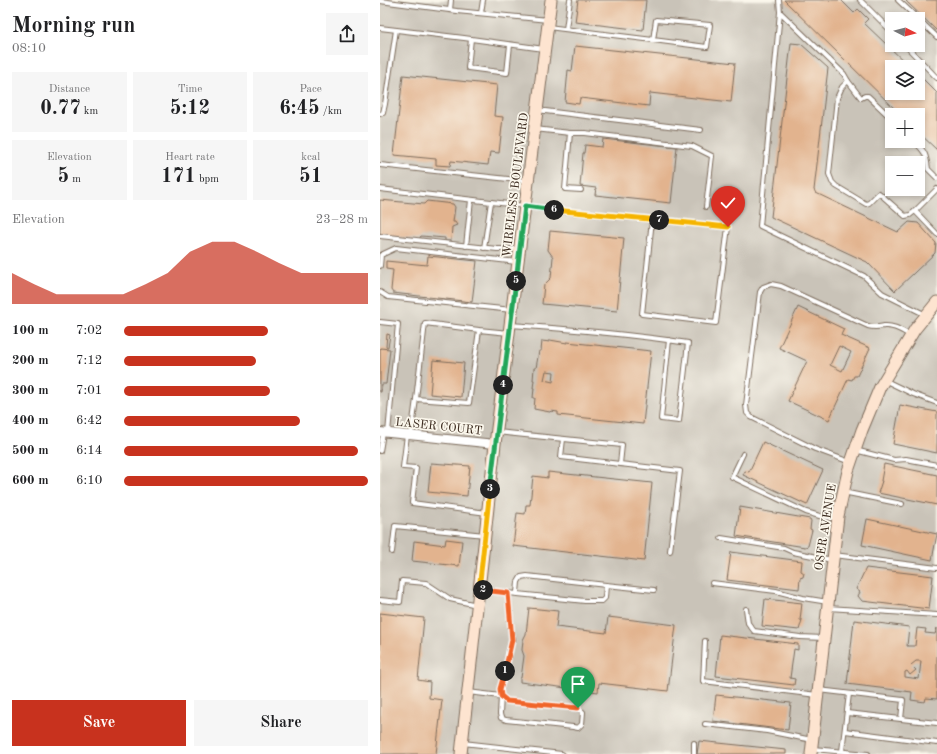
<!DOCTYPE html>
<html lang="en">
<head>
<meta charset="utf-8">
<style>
	body { margin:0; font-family:"Old Standard TT",serif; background:#f6f6f6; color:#202124; height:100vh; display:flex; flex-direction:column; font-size:15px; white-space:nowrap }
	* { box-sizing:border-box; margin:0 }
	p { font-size:13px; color:#757577 }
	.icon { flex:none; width:22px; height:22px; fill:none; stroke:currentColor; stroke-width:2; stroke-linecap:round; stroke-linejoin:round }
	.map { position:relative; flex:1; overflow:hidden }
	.panel { display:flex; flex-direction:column; background:#fff; width:380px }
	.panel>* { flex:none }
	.needle { width:26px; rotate:96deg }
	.buttons { position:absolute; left:505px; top:12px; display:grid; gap:8px }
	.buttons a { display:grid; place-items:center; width:40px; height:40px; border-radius:0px; background:#fff; box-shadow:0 2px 6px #0003; font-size:20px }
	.pin { position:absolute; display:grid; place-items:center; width:34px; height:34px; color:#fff; margin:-41px -17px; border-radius:50% 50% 50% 0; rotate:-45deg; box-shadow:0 0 4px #0007 }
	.pin .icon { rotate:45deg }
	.km { position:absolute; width:20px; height:20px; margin:-10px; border-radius:50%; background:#222; color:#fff; font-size:11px; line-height:20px; text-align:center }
	.round { display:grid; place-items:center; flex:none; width:42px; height:42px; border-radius:0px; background:#f6f6f6 }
	.headline { display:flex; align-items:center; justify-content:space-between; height:68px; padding:0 12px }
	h1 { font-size:22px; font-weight:600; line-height:30px }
	.metrics { display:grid; grid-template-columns:repeat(3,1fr); gap:6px; height:68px; padding:4px 12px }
	.metrics div { display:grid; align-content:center; border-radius:0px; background:#f6f6f6; text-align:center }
	.metrics b { font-size:20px; font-weight:600 }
	.metrics small { font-size:11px; font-weight:400 }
	.metrics p { font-size:11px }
	.chart { height:112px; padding:8px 12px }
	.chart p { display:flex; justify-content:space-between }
	.chart svg { width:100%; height:72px; margin-top:4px; fill:#c8321e; opacity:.7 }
	.button { display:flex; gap:8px; margin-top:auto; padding:8px 12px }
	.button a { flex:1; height:46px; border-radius:0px; background:#c8321e; color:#fff; font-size:16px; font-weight:600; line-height:46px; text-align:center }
	.button a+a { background:#f6f6f6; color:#202124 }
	ul { padding:0 12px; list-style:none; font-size:13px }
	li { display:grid; grid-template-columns:64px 48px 1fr; align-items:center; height:30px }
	li i { height:10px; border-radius:5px; background:#c8321e }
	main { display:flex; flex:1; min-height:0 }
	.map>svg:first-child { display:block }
	.industrial { fill:#c9c3b8; fill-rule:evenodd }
	.building { fill:#e2b38e; fill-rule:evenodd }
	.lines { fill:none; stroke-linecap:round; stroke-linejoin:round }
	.lane-casing { stroke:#7c6b5b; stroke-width:6 }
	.street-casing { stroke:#7c6b5b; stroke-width:10 }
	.secondary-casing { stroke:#7c6b5b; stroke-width:13 }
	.lane { stroke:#fff; stroke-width:4 }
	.street { stroke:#fff; stroke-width:8 }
	.secondary { stroke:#fde4d0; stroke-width:11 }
	.split-1-casing { stroke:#fff; stroke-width:8 }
	.split-2-casing { stroke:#fff; stroke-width:8 }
	.split-3-casing { stroke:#fff; stroke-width:8 }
	.split-4-casing { stroke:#fff; stroke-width:8 }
	.split-5-casing { stroke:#fff; stroke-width:8 }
	.split-6-casing { stroke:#fff; stroke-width:8 }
	.split-7-casing { stroke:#fff; stroke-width:8 }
	.split-8-casing { stroke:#fff; stroke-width:8 }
	.split-1 { stroke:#f0652b; stroke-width:5 }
	.split-2 { stroke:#f0652b; stroke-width:5 }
	.split-3 { stroke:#f5b400; stroke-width:5 }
	.split-4 { stroke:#22a559; stroke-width:5 }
	.split-5 { stroke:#22a559; stroke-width:5 }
	.split-6 { stroke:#22a559; stroke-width:5 }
	.split-7 { stroke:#f5b400; stroke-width:5 }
	.split-8 { stroke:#f5b400; stroke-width:5 }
	.labels { text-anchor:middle; stroke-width:3.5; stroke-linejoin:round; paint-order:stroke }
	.street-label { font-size:12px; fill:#3b2a1e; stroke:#fbf7ec }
</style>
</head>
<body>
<main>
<section class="panel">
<div class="headline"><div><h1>Morning run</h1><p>08:10</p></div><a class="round"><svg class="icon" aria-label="share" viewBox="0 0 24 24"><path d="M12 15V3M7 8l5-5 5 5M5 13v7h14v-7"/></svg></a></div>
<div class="metrics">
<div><p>Distance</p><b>0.77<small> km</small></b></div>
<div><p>Time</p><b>5:12</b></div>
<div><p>Pace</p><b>6:45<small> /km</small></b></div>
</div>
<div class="metrics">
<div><p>Elevation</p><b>5<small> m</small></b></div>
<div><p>Heart rate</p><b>171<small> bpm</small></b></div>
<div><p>kcal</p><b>51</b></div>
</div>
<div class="chart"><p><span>Elevation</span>23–28 m</p>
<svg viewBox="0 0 160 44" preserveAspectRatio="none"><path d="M0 44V25L10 32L20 38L30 38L40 38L50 38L60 32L70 25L80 12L90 6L100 6L110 12L120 19L130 25L140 25L150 25L160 25V44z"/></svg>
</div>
<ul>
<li><b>100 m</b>7:02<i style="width:59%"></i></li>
<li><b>200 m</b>7:12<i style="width:54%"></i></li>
<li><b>300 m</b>7:01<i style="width:60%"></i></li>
<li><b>400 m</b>6:42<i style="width:72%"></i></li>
<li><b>500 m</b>6:14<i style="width:96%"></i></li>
<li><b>600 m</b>6:10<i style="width:100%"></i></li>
</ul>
<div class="button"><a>Save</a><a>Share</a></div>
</section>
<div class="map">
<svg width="557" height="754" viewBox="0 0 557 754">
	<rect width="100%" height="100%" fill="#fbf7ec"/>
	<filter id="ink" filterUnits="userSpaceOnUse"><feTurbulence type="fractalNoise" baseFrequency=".025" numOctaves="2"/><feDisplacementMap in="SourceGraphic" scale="8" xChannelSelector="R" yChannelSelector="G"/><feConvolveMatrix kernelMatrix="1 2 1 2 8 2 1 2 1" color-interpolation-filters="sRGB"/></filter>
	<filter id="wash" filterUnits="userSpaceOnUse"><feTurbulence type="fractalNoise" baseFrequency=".012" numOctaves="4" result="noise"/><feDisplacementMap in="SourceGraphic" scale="16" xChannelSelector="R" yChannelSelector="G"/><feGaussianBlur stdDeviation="0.9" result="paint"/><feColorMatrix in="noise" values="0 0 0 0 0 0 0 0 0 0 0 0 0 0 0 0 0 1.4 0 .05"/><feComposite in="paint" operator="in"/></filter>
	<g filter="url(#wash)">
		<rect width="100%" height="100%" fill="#f6e4cc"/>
		<path class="industrial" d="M0,0H557V754H0ZM512,19H538V45H512ZM512,67H538V93H512ZM512,115H538V141H512ZM512,163H538V189H512Z"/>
		<g id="blocks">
			<g class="building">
				<path d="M198,0H266L263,30L195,22Z"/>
				<path d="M404,0H461L474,13L478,9L488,19L484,23L530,67H512V93H538V74L557,93V150L538,132V115H521Z"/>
				<path d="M527,0H557V31L526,1Z"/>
				<path d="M411,43L421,44L448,68L434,190L436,193L518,232L529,222L538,223L556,243L555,253L515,291L487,262L391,217Z"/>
				<path d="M195,46L355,63L351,102L270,93L269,106L200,98L199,104L185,102L188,70L192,71Z"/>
				<path d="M23,75L117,85L114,116L123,117L119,153L110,152L108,165L71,161L70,166L56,165V159L14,155Z"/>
				<path d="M223,139L297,147L291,203L215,195L216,188L200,186L203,153H204L205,145L222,147Z"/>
				<path d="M0,200L44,204L47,201L73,204L75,207L73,222H75L77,225L72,227L71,241H65V238L41,236L39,239L0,235Z"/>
				<path d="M170,231L244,238L237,311L162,304L164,285L171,278L173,257L168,250Z"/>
				<path d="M48,256L97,261L92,302L13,293L11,290L13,270L6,269V261L47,265Z"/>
				<path d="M418,307L464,329L461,335L490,348L477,376H474L472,380L468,379L449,420L408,401L427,361L399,348ZM459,346L471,352L462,371L450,365Z"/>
				<path d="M7,334L10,335L8,347H6Z"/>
				<path d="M170,340L187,343V342L271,351L263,424L178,415V412L171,411L170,412L154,409L155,398H153L154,388H153L154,380H153L154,368H156L159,351H161L162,341L170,342ZM166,371L174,372L173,382L164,380Z"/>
				<path d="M0,348L10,349L6,384H2L1,392H0Z"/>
				<path d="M53,360L84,363L81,397L50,394Z"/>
				<path d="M520,405L557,412V453L513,444Z"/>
				<path d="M383,442L443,470L427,505L363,475L365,471L369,472Z"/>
				<path d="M51,463L90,466L87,496L48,492Z"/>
				<path d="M504,464L557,475V505L498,493L502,481H501Z"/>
				<path d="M168,472L272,483L264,561L133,546L137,513L145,514L146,505H150L153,476L168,478Z"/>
				<path d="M360,507L430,519L431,521L430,529L432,530L428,546L425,547L356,536Z"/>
				<path d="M487,519L557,534L552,560L482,545Z"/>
				<path d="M66,539L82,541L79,566L32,561L34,541L65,545Z"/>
				<path d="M351,552L422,561L421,571L424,573L423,577L420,578L419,589L347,580Z"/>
				<path d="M486,568L553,576L549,609L482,601L478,596L480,592L476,589Z"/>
				<path d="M385,599L422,603L420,620H422L419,630L382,626Z"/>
				<path d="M149,608L178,611L176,627L226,633L228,617L296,625L288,691L219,683L218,692L140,682V678H141L144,656L142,650L143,640L146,634Z"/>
				<path d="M0,613L44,618L38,680L50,682L49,698L62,700L56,754H0Z"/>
				<path d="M474,620L529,627L527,646H535L537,628L546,629L545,633L555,634L557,628V699L546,698L545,702L531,700L532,692L467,684ZM536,661H541L539,679L525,677V672L527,671L530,675L536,670L531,665Z"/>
				<path d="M340,635L418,644V650L414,649L410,678L415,679L414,685L336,676Z"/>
				<path d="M336,695L411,703L408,730L333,721Z"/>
				<path d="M319,741L406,750V754H317Z"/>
			</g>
		</g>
	</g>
	<g filter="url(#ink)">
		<use href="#blocks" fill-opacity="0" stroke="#7c6b5b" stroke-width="1"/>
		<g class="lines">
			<g class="lane-casing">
				<g id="lane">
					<path d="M399,0L400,12"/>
					<path d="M480,0L512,32"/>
					<path d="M518,0L538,19"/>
					<path d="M0,1L77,11L168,20"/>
					<path d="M70,10L71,0"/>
					<path d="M101,13L103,0"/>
					<path d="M538,19L557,37"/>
					<path d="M168,27L273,40L276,20L330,25L327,47L273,40"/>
					<path d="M0,28L84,38L164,49"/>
					<path d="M186,29L190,0"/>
					<path d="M91,39L88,68L127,73L130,45"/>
					<path d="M525,45L557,78"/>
					<path d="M468,81L481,98L485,96H488L512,119"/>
					<path d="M157,110L321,130"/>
					<path d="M0,114L3,113L5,104L16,30"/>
					<path d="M155,129L190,133L185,189L201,190"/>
					<path d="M190,133H205L312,146L332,156L326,207"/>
					<path d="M534,141C545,152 546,153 548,169L557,178"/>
					<path d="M0,165L147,181"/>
					<path d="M0,189L145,206L169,210L348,227L336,323L262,314L272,220"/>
					<path d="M535,211L557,189"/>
					<path d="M0,236L117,249H139"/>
					<path d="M86,246L91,200"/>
					<path d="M104,248L111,202"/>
					<path d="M0,266L1,255L16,248L137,262"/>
					<path d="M0,292L8,297L132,310"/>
					<path d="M546,315L502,293L484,276L380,226L400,12L464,74L468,81L462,87L457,98L449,174L452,182L456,186L486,204L489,203L499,193L525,216L530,215L535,211L557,234"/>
					<path d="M0,322L18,324L8,433"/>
					<path d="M130,325C190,329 249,334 308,343L299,421L281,419L289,340"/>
					<path d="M99,330L45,323L36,399L89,403L99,330L129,333"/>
					<path d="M504,380L533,394L557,403"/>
					<path d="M117,432L242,445L240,464L300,471L290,551"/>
					<path d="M27,435L23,467L36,468L32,503L107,513"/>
					<path d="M31,436L36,399"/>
					<path d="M183,439L181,457L240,464"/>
					<path d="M475,450L514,460L526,459L557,465"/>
					<path d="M0,451L3,433"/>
					<path d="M363,454L352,477L426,512L443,517L457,518"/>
					<path d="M470,462L435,449L371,417L367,413L366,405L380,292L383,287L391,284L401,286L488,326C495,328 498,327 504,326C514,325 522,331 530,335"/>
					<path d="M463,492L522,504"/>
					<path d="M341,538L404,548L413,552L452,560"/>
					<path d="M12,552L15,526L105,535"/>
					<path d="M454,555L557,568"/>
					<path d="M332,583L396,591L423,598L448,602"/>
					<path d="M226,585L274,590"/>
					<path d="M100,590L205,601H222L225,598L226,585L147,576L141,577L138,582L137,593"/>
					<path d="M0,600L20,602L22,581L46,583L70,599L97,605"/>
					<path d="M448,608L557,615"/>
					<path d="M366,609L368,623L374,631L420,637L444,638"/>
					<path d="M325,641L323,681L437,695"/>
					<path d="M439,690L523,700L521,719L557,723"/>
					<path d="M88,692L121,696L120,714L121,718L126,720L193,727L198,728L202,724L203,712L198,708L127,701L121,696L120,689L132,640L128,593"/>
					<path d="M467,713L521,719"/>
					<path d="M325,724L387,731L432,740"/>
					<path d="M465,731L557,743"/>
					<path d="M83,743L182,754"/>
					<path d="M433,749L488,754"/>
					<path d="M462,751L469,694"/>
					<path d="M314,754V743"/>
				</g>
			</g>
			<g class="street-casing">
				<path id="street" d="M0,432L115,444"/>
			</g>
			<g class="secondary-casing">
				<g id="secondary">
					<path d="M81,754L115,444L171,0"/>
					<path d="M431,754L458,516L468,471L482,430L500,387L535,329L557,302"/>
				</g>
			</g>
			<use href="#lane" class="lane"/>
			<use href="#street" class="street"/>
			<use href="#secondary" class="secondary"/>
		</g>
	</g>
	<g class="lines" filter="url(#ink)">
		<g class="split-1-casing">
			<path id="split-1" d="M125,671L120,689L121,696L127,701L198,708"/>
		</g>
		<g class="split-2-casing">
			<path id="split-2" d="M103,590L128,593L132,640L125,671"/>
		</g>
		<g class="split-3-casing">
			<path id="split-3" d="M103,590H99L110,489"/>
		</g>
		<g class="split-4-casing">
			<path id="split-4" d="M110,489L123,385"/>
		</g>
		<g class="split-5-casing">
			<path id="split-5" d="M123,385L136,281"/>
		</g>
		<g class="split-6-casing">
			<path id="split-6" d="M136,281L145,206L174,210"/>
		</g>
		<g class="split-7-casing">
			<path id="split-7" d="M174,210L279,220"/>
		</g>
		<g class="split-8-casing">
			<path id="split-8" d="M279,220L348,227"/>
		</g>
		<use href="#split-1" class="split-1"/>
		<use href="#split-2" class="split-2"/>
		<use href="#split-3" class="split-3"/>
		<use href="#split-4" class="split-4"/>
		<use href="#split-5" class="split-5"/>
		<use href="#split-6" class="split-6"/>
		<use href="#split-7" class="split-7"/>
		<use href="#split-8" class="split-8"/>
	</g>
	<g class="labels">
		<g class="street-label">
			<text transform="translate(135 185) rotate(-83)" y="4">WIRELESS BOULEVARD</text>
			<text transform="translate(59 426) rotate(6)" y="4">LASER COURT</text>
			<text transform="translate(445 527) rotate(-81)" y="4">OSER AVENUE</text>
		</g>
	</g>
</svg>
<div class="buttons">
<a><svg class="needle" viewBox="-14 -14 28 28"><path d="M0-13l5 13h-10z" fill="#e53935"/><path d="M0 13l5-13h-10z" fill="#757577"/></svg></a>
<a><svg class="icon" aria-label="layers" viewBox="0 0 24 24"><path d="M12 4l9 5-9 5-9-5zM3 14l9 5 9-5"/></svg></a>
<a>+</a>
<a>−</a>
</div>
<div class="pin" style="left:198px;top:708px;background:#1e9e55"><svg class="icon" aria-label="arrive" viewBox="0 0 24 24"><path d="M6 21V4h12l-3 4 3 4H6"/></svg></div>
<div class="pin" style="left:348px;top:227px;background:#d93025"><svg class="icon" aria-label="check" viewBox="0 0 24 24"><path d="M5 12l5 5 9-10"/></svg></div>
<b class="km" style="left:125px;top:671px">1</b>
<b class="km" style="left:103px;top:590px">2</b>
<b class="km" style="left:110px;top:489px">3</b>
<b class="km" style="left:123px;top:385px">4</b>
<b class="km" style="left:136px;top:281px">5</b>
<b class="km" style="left:174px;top:210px">6</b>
<b class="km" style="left:279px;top:220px">7</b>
</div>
</main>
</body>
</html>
